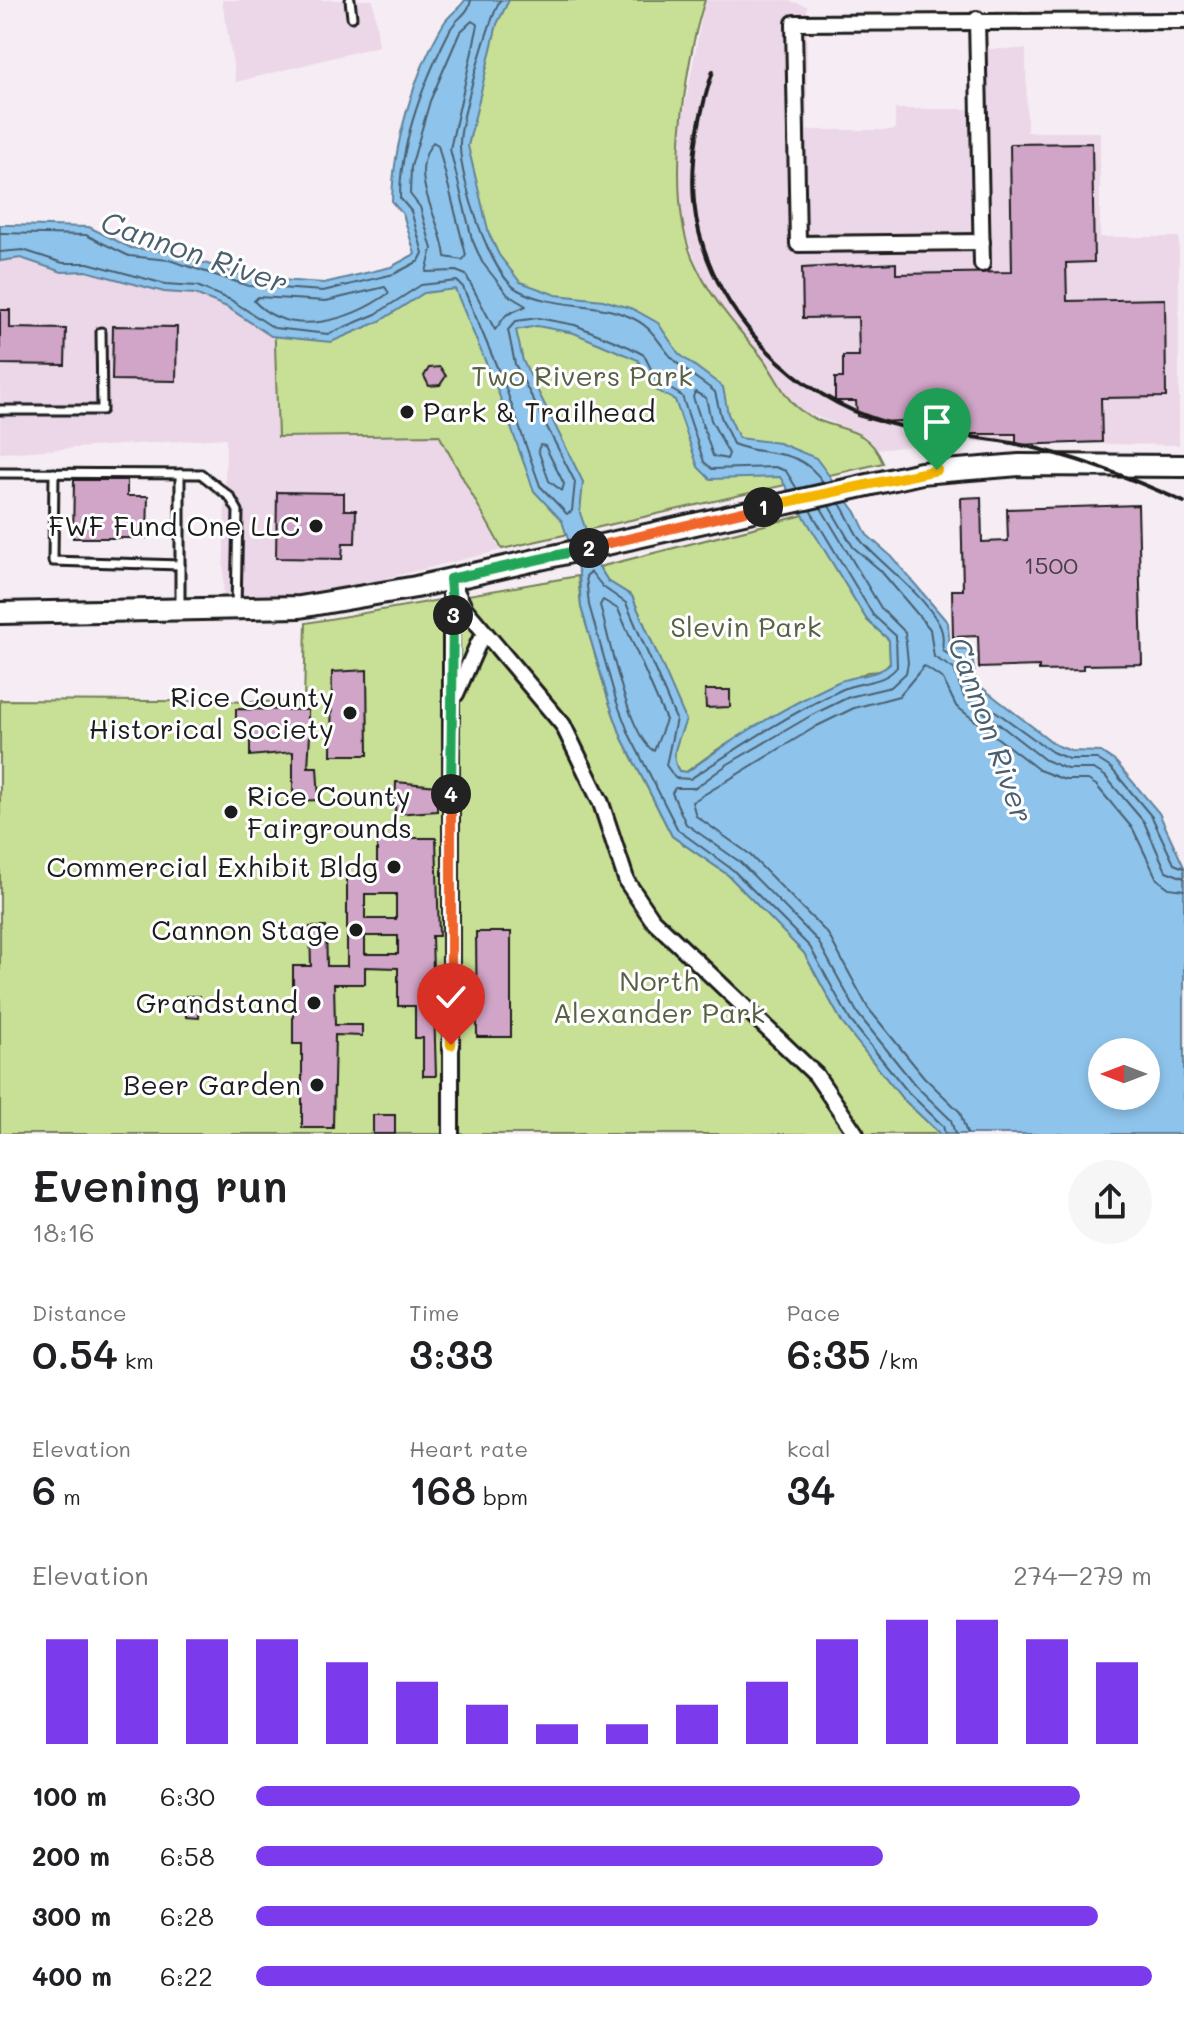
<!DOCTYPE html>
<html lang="en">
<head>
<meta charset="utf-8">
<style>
	body { margin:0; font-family:Mali,sans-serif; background:#f6f6f6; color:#202124; height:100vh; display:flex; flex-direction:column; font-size:30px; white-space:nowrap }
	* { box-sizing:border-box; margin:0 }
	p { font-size:26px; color:#757577 }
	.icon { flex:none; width:44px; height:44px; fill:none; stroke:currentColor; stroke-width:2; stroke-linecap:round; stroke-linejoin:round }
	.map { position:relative; height:1134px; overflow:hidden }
	.side { display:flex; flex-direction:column; background:#fff; flex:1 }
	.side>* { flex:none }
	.needle { width:52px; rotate:270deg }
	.fabs { position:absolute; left:1088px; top:1038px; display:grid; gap:16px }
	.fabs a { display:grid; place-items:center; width:72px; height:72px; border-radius:50%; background:#fff; box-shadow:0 4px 12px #0003; font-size:40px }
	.pin { position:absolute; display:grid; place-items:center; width:68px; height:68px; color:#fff; margin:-82px -34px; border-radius:50% 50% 50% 0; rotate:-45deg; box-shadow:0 0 8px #0007 }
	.pin .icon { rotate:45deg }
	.km { position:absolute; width:40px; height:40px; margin:-20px; border-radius:50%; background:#222; color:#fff; font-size:22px; line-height:40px; text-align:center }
	.round { display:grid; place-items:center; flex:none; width:84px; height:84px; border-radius:42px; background:#f6f6f6 }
	.summary { display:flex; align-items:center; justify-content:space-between; height:136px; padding:0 32px }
	h1 { font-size:44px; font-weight:600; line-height:60px }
	.metrics { display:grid; grid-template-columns:repeat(3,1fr); gap:12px; height:136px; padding:8px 32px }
	.metrics div { display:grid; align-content:center }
	.metrics b { font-size:40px; font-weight:600 }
	.metrics small { font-size:22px; font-weight:400 }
	.metrics p { font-size:22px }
	.chart { height:224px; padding:16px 32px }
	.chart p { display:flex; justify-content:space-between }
	.chart svg { width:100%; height:144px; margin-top:8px; stroke:#7c3aed; stroke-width:6 }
	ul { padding:0 32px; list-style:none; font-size:26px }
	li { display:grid; grid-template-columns:128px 96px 1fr; align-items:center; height:60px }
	li i { height:20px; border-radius:10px; background:#7c3aed }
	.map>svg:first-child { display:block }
	.built { fill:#ebd7e7 }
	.green { fill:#c8e095; stroke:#727e58; stroke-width:2 }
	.water { fill:#8ec4ec; stroke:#608199; stroke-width:2; fill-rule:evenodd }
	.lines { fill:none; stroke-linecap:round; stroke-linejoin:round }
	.shore { stroke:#4a5f6f; stroke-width:2 }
	.building { fill:#d1a5c8; stroke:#1c1c1c; stroke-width:2; fill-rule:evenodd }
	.lane-casing { stroke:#1c1c1c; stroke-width:13 }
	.street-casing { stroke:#1c1c1c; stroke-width:20 }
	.secondary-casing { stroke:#1c1c1c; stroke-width:26 }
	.lane { stroke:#fff; stroke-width:7 }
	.street { stroke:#fff; stroke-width:14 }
	.secondary { stroke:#fff; stroke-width:20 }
	.rail { stroke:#1c1c1c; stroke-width:4 }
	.split-1-casing { stroke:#fff; stroke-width:16 }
	.split-2-casing { stroke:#fff; stroke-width:16 }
	.split-3-casing { stroke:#fff; stroke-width:16 }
	.split-4-casing { stroke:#fff; stroke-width:16 }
	.split-5-casing { stroke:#fff; stroke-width:16 }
	.split-6-casing { stroke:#fff; stroke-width:16 }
	.split-1 { stroke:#f5b400; stroke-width:10 }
	.split-2 { stroke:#f0652b; stroke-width:10 }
	.split-3 { stroke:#22a559; stroke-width:10 }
	.split-4 { stroke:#22a559; stroke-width:10 }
	.split-5 { stroke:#f0652b; stroke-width:10 }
	.split-6 { stroke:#f5b400; stroke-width:10 }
	.poi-dot { fill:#1c1c1c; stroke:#fff; stroke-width:3 }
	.labels { text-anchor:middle; stroke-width:6; stroke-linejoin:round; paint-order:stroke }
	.number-label { font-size:24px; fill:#493e47 }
	.park-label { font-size:28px; fill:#586146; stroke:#fff }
	.poi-label { font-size:28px; fill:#1c1c1c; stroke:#fff; text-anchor:end }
	.water-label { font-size:30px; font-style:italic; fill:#4a5f6f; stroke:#fff }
</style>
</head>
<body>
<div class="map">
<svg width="1184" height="1134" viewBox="0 0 1184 1134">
	<rect width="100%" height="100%" fill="#f6edf4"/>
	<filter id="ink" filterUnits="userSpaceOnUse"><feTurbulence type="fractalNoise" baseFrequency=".0125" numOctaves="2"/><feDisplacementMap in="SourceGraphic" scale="16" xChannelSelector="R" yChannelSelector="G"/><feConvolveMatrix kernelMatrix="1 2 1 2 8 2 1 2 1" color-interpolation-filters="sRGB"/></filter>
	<g filter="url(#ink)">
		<g class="built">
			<path d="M222,0H373L379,46L236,82Z"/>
			<path d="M705,0H786L807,6V130H895V109H970V49H1026L1027,132H1100V237H1179V445L944,442L877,450L867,437L798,409L704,282L684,231L678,187L680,132Z"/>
			<path d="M57,253L274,313L278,437L439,435L498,546L506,549L305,598L223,599L226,438L0,453V255Z"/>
		</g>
		<g class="green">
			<path d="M477,0H705C684,63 666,195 692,257C708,295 735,325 761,356C774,372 784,398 800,410C834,435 865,420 883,463L502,549L439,435L278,437L274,313L447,257Z"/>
			<path d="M804,515L867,620L889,640L890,663L883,671L867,672L718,749L686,772L679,771C668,755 680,737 685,720L632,596L608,581L599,567Z"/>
			<path d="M578,576L581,607L609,702L622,738L672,836L728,875L804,953L843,1024L902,1098L940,1134H0V700L304,702L306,623Z"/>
		</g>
		<path class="water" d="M465,0H509L497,24L468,146L489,234L499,255L520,282L556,295L603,300L633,309L658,323L679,354L723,387L728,414L739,438L779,443L816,458L856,512L867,535L892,557L948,623L950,649H971L976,683L1056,745L1071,751L1101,752L1116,762L1159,813L1184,867V1134H940L902,1098L843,1024L804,953L728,875L672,836L622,738L609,702L581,607L579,573L562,521L534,491L497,389L455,289L424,293L380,321L331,342L271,336L227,307L195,294L164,292L86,271L62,272L21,258L0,261V225H8L89,227L131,248L171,252L250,278L324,283L391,267L415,254L403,214L392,202C393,145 414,73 444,23C450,14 459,9 465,0ZM537,326L574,333L638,360L650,387L675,400L698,467L710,479L780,477L867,620L889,640L890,664C878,676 855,675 838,682C785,707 734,737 687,772L679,771C668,755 680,737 686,720L632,596L608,581L599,567L580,513L583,482L523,361L516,330ZM1102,1052H1146V1096H1102Z"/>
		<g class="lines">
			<g class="shore">
				<path d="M500,0C488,24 459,121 460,146C460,178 489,274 518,290C553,309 594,301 630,317C652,326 657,341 672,358C683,371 702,381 715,392L721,417L733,444C770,459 796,444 824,483"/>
				<path d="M472,21L478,25L450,149L472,239L482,262L508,295L526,306L506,315L495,330L466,275L456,271L426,272L432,249L420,207L410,194L411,167L430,101L460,32Z"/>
				<path d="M433,142L438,145L466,255L463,260L445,257C442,218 406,178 433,142Z"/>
				<path d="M0,233L86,235L129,256L169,260L249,286L323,291L394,274L419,261L423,253L411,211L400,198C400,141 424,81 450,30C456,18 469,14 471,0"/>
				<path d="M0,252L23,250L63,263H88L165,284L197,286L231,300L274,328L328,334L376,314L421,285L457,281L463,287L505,386L540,486L567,514L572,511L575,482L515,364L508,330L516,321L538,318L575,325L629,347L644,355L657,381L682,396L704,462L712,469L775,467L786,471L797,489"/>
				<path d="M385,287L389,293C351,320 291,340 254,301L258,297L326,301Z"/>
				<path d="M695,392L706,398L711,420L729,454L727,459L713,456L693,397Z"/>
				<path d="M540,445L545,446L564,484L562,491L549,481L538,450Z"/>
				<path d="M840,504C848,515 853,531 862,542C885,567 923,594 939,624C951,647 928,650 963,659L968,687L991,708L1052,752L1069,759H1097L1111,768L1152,817L1174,864L1184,868"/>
				<path d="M829,506L853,547L880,570L930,629L934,657L954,669L964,697L1045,760L1067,769H1094L1105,776L1144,822L1166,871L1184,878"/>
				<path d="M821,508L881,608L905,632L908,663L906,673L891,687L849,697L812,715L728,764L695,788H675L672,793L686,824L740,862L818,941L858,1014L915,1085L951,1120L955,1134"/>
				<path d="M810,510L873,615L896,636L897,667C884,684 860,681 841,690C787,715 739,747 690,779L675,778L666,765L676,719L626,603L603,587L591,572L586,576L589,605L616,700L629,734L678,830L733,870L810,947L850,1020L908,1092L943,1126L945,1134"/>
				<path d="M603,600L618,609L666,720L654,751C629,738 608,635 600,605Z"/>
				<path d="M967,1134L960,1112L924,1077L868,1008L828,934L748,853L696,816L692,802L817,726L854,708L899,696L924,666L943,679L956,706L1039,770L1065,780H1088L1096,785L1133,829L1157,879L1169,888L1184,890"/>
			</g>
		</g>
		<g class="building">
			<path d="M1092,143L1094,262L1066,263L1067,301L1165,299L1166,397L1101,398L1102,442L1016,445V434H969L902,421L879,422L857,416L856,401H835V378H843V356H859L858,317L803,318L802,268L896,263V274L1012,272L1010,144Z"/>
			<path d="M0,310H10V328L66,329L65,365L0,364Z"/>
			<path d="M113,326L177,327L176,381L112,380Z"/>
			<path d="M440,367L446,376L440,385L429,386L424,376L429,368Z"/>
			<path d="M74,480H127V496H148L147,538H73Z"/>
			<path d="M277,492L344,493V510H356L355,543H343L342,559L276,558Z"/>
			<path d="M981,497L982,542L1008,541L1007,509L1138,505L1142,664L1083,665V670L1039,671V666L979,668L978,636L953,637L952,590H963L961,498Z"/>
			<path d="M367,670L368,755H331L332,672Z"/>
			<path d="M705,690H730V707L706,708Z"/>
			<path d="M236,709L308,710V719H311L308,767H317L319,800L293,801V752L250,756V734H236Z"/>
			<path d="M396,782L437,786V811L395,814Z"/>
			<path d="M416,838H436L439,936H432L436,1076H423V1038H415V1006H398V968L365,967V984H334L335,1025H362V1036L335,1035L333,1128H302V1044H293V966H311L310,927H326L327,966H347V875L377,874V840ZM365,894H396V919H365ZM365,936H398V954H365Z"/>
			<path d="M476,932H511V1037H477Z"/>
			<path d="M186,996H200L199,1018L186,1017Z"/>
			<rect x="373" y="1115" width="22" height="19"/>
		</g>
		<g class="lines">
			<g class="lane-casing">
				<g id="lane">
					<path d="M350,0L352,17"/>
					<path d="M0,410H102L101,332"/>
					<path d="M0,473L201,474L230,497L238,511L236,607"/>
					<path d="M54,473L53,561L180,565"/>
					<path d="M180,474V608"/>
				</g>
			</g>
			<g class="street-casing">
				<g id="street">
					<path d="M977,19L982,264"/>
					<path d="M982,242L798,244L794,23L1184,21"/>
					<path d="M450,579L465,609L563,725L601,803L627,882L652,919L816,1075L856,1134"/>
					<path d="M456,694L479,642L486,636"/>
					<path d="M451,1134V591"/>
				</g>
			</g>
			<g class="secondary-casing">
				<path id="secondary" d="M0,613L300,607L416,587L921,473L1019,465L1184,466"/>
			</g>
			<use href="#lane" class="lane"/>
			<use href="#street" class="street"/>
			<use href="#secondary" class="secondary"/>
			<path class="rail" d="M713,71C699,114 690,157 694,202C703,298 782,386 869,417C915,434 966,434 1012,443C1073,455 1128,477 1184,502"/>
		</g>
	</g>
	<g class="lines" filter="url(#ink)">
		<g class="split-1-casing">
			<path id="split-1" d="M763,507L937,470"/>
		</g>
		<g class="split-2-casing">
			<path id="split-2" d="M589,548L763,507"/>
		</g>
		<g class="split-3-casing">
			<path id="split-3" d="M453,615L450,579L589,548"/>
		</g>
		<g class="split-4-casing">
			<path id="split-4" d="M451,794L453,615"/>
		</g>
		<g class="split-5-casing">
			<path id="split-5" d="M451,972V794"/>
		</g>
		<g class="split-6-casing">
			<path id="split-6" d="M451,972V1045"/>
		</g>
		<use href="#split-1" class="split-1"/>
		<use href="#split-2" class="split-2"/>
		<use href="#split-3" class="split-3"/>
		<use href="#split-4" class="split-4"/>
		<use href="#split-5" class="split-5"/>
		<use href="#split-6" class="split-6"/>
	</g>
	<g class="poi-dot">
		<circle cx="407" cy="412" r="8"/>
		<circle cx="316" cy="526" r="8"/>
		<circle cx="350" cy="713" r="8"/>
		<circle cx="231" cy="812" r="8"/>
		<circle cx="394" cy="867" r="8"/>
		<circle cx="356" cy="930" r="8"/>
		<circle cx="314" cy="1003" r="8"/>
		<circle cx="317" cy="1085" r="8"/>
	</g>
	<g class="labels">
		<g class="number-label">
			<text x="1051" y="574">1500</text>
		</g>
		<g class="park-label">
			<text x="582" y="386">Two Rivers Park</text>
			<text x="746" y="637">Slevin Park</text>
			<text x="659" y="991">North<tspan x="659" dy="32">Alexander Park</tspan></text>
		</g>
		<g class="poi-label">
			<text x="423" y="422" text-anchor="start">Park &amp; Trailhead</text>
			<text x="300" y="536">FWF Fund One LLC</text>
			<text x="334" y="707">Rice County<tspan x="334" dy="32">Historical Society</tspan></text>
			<text x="247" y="806" text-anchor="start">Rice County<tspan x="247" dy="32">Fairgrounds</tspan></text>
			<text x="378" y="877">Commercial Exhibit Bldg</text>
			<text x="340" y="940">Cannon Stage</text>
			<text x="298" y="1013">Grandstand</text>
			<text x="301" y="1095">Beer Garden</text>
		</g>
		<g class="water-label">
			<text transform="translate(194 253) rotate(19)" y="10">Cannon River</text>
			<text transform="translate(990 730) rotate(70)" y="10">Cannon River</text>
		</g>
	</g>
</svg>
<div class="fabs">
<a><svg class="needle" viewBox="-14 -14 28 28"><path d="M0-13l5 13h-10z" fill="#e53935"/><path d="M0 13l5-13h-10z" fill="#757577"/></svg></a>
</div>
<div class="pin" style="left:937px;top:470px;background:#1e9e55"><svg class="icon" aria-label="arrive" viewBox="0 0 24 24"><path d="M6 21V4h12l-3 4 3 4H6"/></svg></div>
<div class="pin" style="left:451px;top:1045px;background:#d93025"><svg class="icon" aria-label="check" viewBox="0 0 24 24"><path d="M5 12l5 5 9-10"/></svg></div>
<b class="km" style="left:763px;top:507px">1</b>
<b class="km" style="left:589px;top:548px">2</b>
<b class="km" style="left:453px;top:615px">3</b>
<b class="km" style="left:451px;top:794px">4</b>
</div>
<section class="side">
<div class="summary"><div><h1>Evening run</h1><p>18:16</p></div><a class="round"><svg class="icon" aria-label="share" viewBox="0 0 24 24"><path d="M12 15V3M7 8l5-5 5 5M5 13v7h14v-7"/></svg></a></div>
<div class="metrics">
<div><p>Distance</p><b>0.54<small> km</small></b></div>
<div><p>Time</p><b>3:33</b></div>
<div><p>Pace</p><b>6:35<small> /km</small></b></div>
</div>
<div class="metrics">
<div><p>Elevation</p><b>6<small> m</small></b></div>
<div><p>Heart rate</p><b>168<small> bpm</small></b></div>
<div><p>kcal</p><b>34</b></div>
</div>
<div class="chart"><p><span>Elevation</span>274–279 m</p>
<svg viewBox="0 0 160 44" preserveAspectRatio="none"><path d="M5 44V12M15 44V12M25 44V12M35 44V12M45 44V19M55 44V25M65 44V32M75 44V38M85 44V38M95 44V32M105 44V25M115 44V12M125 44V6M135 44V6M145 44V12M155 44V19"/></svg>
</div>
<ul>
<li><b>100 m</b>6:30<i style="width:92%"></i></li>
<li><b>200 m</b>6:58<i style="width:70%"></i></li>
<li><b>300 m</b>6:28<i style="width:94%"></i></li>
<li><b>400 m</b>6:22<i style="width:100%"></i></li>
</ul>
</section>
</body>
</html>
